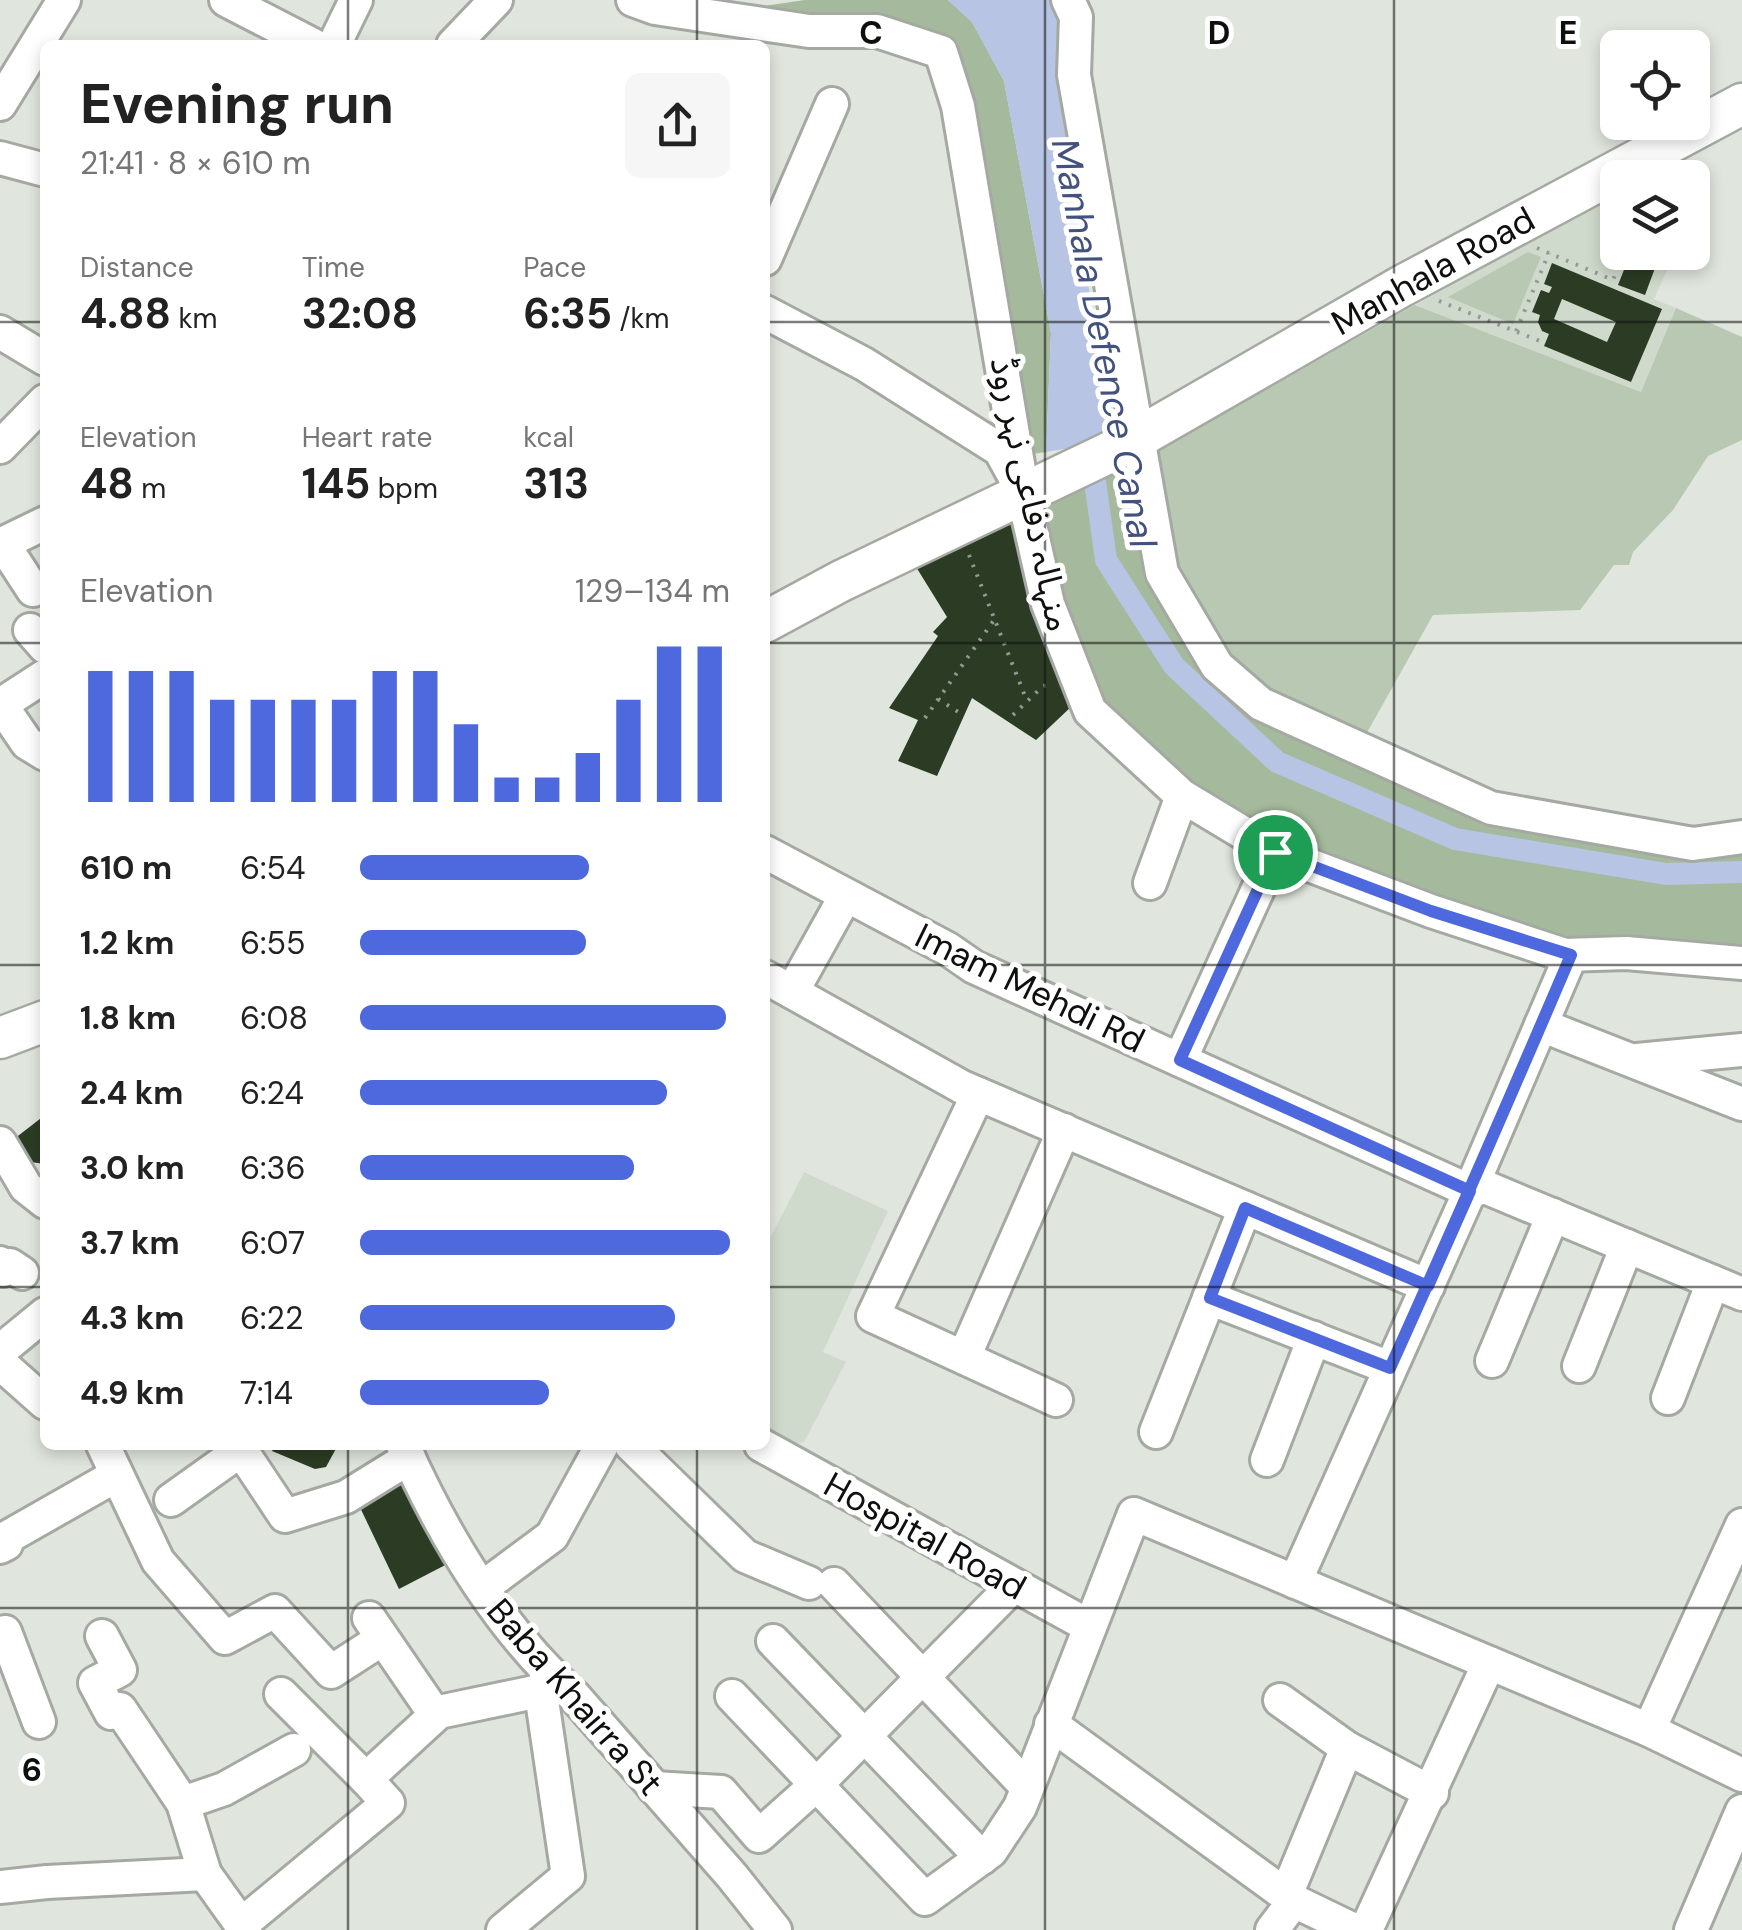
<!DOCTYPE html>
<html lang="en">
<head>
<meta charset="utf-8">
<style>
	body { margin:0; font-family:"DM Sans","Noto Sans Arabic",sans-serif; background:#f6f6f6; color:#222; height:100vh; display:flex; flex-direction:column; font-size:38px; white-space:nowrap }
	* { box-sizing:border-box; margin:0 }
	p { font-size:32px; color:#767676 }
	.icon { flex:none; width:55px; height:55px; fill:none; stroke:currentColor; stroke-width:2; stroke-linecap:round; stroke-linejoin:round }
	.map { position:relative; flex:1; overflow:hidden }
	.sheet { position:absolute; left:40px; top:40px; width:730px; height:1410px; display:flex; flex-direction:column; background:#fff; border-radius:15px; box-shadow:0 5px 15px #0003 }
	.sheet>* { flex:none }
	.buttons { position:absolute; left:1600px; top:30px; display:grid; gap:20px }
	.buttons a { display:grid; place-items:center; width:110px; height:110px; border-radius:15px; background:#fff; box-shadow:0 5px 15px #0003; font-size:50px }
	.pin { position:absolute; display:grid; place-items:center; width:85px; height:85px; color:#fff; margin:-42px; border:5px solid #fff; border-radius:50%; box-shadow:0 2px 10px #0007 }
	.round { display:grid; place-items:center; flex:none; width:105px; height:105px; border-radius:15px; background:#f6f6f6 }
	.summary { display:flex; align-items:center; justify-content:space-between; height:170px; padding:0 40px }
	h1 { font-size:55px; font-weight:700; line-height:75px }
	.metrics { display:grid; grid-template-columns:repeat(3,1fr); gap:15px; height:170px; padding:10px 40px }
	.metrics div { display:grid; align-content:center }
	.metrics b { font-size:42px; font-weight:700 }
	.metrics small { font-size:28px; font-weight:400 }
	.metrics p { font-size:28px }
	.chart { height:280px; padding:20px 40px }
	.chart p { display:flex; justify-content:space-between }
	.chart svg { width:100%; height:180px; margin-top:10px; stroke:#4e69de; stroke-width:6 }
	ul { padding:0 40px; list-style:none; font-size:32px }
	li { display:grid; grid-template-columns:160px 120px 1fr; align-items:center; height:75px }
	li i { height:25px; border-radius:12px; background:#4e69de }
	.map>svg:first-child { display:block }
	.built { fill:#d0dacc }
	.green { fill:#b8c8b2 }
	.forest { fill:#a5ba9c }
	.water { fill:#b8c4e4 }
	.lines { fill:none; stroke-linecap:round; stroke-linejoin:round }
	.canal { stroke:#b8c4e4; stroke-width:22 }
	.building { fill:#2c3c24; fill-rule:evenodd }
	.minor-casing { stroke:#a4a9a2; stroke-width:38 }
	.major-casing { stroke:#a4a9a2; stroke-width:45 }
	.path { stroke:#939892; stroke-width:4; stroke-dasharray:2.5 8; stroke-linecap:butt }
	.minor { stroke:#fff; stroke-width:32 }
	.major { stroke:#fff; stroke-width:40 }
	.route-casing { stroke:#fff; stroke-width:20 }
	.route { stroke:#4e69de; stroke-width:12 }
	.grid { fill:none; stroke:#0e100e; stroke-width:2.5; stroke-opacity:0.55 }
	.labels { text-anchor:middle; stroke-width:10; stroke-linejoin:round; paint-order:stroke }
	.street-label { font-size:35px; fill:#0e100e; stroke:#fff }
	.water-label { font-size:38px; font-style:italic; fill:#43517e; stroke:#fff }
	.grid-label { font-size:32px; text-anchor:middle; font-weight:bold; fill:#0e100e; stroke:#fff; stroke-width:10; stroke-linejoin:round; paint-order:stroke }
</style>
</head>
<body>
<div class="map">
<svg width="1742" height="1930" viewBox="0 0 1742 1930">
	<rect width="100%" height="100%" fill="#e0e6de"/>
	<g class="built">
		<path d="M1617,189L1618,252L1675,253L1654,299L1676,308L1641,392L1416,305Z"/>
		<path d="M804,1172L888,1211L823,1352L846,1362L804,1442L793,1444L765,1431V1248Z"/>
	</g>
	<g class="green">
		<path d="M1528,252L1541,257L1513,324L1448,297Z"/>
		<path d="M1415,305L1641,392L1676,308L1742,337V440L1708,456L1673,510L1633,552L1629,565H1614L1580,610L1433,615L1364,738L1272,695L1225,659L1181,593L1151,455Z"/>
	</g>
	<g class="forest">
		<path d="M614,0H718L751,8L805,0H948L972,22L1004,81L1051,333L1046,452L1024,455L946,45L644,24Z"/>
		<path d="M1123,466L1153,577L1205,669L1495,818L1742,851V949L1573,943L1283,842L1191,785L1101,702L1066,605L1039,508Z"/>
	</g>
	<path class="water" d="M948,0H1049L1056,10L1067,144L1112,441L1046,452L1051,333L1004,81L972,22Z"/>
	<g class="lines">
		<path class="canal" d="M1091,453L1106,560L1174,666L1277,762L1455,839L1666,874L1742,872"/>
	</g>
	<g class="building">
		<path d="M1631,252H1661L1645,295L1618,285Z"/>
		<path d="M1552,263L1662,309L1631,382L1544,346L1549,334L1542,331L1538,322L1540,315L1532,312L1541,290L1549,293L1552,287L1544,284ZM1562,299L1616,322L1607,342L1554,319Z"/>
		<path d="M1012,515L1027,569L1038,626L1072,706L1036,740L972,698L937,776L898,761L918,720L889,708L938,636L933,632L947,617L913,562Z"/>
		<path d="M45,1115V1164L23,1161L5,1146Z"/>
		<path d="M275,1445H338L326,1467L315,1469L272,1451Z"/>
		<path d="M405,1465L455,1560L399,1589L355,1497Z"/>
	</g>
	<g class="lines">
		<g class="minor-casing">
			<g id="minor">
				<path d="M226,0L313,45"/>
				<path d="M633,0L655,8L809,31H877L941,52L958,106L1023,494L1048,604L1090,711L1182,796L1275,852L1431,911L1565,955L1626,953L1742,963"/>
				<path d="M1068,0L1076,17L1074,75L1162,573L1217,666L1261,704L1491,808L1693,844L1742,837"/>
				<path d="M334,45L356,0"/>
				<path d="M453,45L496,0"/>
				<path d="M0,104L64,0"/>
				<path d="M0,158L45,170"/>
				<path d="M765,259L832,104"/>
				<path d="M765,312L864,364L1000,450L1017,481"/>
				<path d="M0,332L45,359"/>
				<path d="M0,447L45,401"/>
				<path d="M3,544L33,590"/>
				<path d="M0,545L45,523"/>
				<path d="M30,630L45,647"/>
				<path d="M0,705L45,676"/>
				<path d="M1,705L27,743L45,754"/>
				<path d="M765,852L948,949L974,967L1470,1191L1485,1187L1742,1294"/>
				<path d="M1150,883L1182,796"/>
				<path d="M765,977L792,992L845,897"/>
				<path d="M792,992L962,1087L1428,1286"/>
				<path d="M1541,1025L1742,1104"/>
				<path d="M1180,1060L1275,852"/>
				<path d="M1637,1060L1742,1050"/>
				<path d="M978,1094L873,1316L1056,1400"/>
				<path d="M0,1143L26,1187L45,1202"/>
				<path d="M0,1263L3,1270L10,1265L22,1273"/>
				<path d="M1209,1298L1390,1368"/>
				<path d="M0,1351L45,1314"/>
				<path d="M964,1357L1064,1130"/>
				<path d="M1492,1361L1553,1215"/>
				<path d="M0,1363L45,1403"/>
				<path d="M1579,1366L1627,1246"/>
				<path d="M1668,1398L1713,1282"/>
				<path d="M1156,1432L1245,1208"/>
				<path d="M103,1445L158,1561L225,1638L275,1611L331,1672L382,1639"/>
				<path d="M403,1445C444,1537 499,1629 575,1697L732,1876L775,1930"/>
				<path d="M631,1445L745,1556L809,1583"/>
				<path d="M761,1445L1089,1626"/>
				<path d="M1267,1460L1314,1338"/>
				<path d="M171,1500L241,1450L285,1516L346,1497L409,1458"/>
				<path d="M0,1547L6,1544V1538L115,1476"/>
				<path d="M1295,1582L1470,1191L1571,955"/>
				<path d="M834,1584L1027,1787"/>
				<path d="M482,1588L552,1536L602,1445"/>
				<path d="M369,1618L430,1707"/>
				<path d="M0,1636L5,1632L39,1722"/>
				<path d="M102,1636L120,1670L95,1683L111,1713L120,1709L183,1803L205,1874L245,1930"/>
				<path d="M773,1641L982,1858"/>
				<path d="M281,1694L366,1779"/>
				<path d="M732,1696L925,1899L991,1851L1020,1807L1134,1514L1649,1730L1742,1775"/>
				<path d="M1280,1700L1347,1748L1432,1793"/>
				<path d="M1051,1724L1294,1901L1354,1930"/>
				<path d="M1649,1730L1742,1525"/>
				<path d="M654,1788L721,1792L759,1836L816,1785L1014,1585"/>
				<path d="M183,1803L224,1789L294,1750"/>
				<path d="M0,1887L47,1882L205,1874"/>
				<path d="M1286,1895L1347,1748"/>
				<path d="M242,1924L388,1803L366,1779L439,1712L544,1690"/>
				<path d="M503,1930L568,1876L542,1700L547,1672"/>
				<path d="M1272,1930L1294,1901"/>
				<path d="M1366,1930L1489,1663"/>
				<path d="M1691,1930L1742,1811"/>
			</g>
		</g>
		<g class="major-casing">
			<g id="major">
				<path d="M765,622L841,581L1127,444L1402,286L1742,104"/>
				<path d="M0,1038L45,1021"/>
			</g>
		</g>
		<g class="path">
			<path d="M1537,248L1613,280L1625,252"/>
			<path d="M1439,301L1540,341"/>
			<path d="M1516,331L1549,253"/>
			<path d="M969,555L1027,701"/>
			<path d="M938,699L963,715"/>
			<path d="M1013,715L1043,686L1051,684"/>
			<path d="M925,718L994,620"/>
		</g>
		<use href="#minor" class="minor"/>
		<use href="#major" class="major"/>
	</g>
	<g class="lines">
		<g class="route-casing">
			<path id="route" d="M1275,852L1180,1060L1470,1191L1428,1286L1245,1208L1210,1298L1390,1368C1452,1231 1512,1093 1571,955L1431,911L1275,852"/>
		</g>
		<use href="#route" class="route"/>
	</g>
	<path class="grid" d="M348,0V45M697,0V45M1045,0V1930M1394,0V1930M0,322H45M765,322H1742M0,643H45M765,643H1742M0,965H45M765,965H1742M0,1287H45M765,1287H1742M348,1445V1930M697,1445V1930M0,1608H1742"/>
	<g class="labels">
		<g class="street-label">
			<text transform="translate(1433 271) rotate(-29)" y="12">Manhala Road</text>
			<text transform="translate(1031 494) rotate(78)" y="12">منہالہ دفاعی نہر روڈ</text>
			<text transform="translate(1030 988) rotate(26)" y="12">Imam Mehdi Rd</text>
			<text transform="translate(925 1536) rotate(29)" y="12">Hospital Road</text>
			<text transform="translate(575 1697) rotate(49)" y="12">Baba Khairra St</text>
		</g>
		<g class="water-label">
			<text transform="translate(1104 343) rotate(79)" y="13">Manhala Defence Canal</text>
		</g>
	</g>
	<g class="grid-label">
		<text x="871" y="44">C</text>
		<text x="1219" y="44">D</text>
		<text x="1568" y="44">E</text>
		<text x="32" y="1781">6</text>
	</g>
</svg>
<div class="buttons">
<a><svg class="icon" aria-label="locate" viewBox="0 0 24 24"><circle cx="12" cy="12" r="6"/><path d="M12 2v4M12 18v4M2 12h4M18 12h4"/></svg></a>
<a><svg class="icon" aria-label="layers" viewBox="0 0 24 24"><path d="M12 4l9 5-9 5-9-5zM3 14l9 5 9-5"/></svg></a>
</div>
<div class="pin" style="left:1275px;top:852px;background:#1e9e55"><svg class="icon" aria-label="arrive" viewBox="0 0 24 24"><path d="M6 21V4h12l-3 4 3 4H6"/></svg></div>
<section class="sheet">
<div class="summary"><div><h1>Evening run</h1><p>21:41 · 8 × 610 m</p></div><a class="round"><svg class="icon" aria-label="share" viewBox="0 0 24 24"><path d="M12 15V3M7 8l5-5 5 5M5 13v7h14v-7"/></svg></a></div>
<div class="metrics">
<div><p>Distance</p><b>4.88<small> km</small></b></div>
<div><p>Time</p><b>32:08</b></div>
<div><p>Pace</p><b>6:35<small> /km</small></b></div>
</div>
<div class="metrics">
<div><p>Elevation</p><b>48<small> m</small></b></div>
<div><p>Heart rate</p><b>145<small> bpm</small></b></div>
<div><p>kcal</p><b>313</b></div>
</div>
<div class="chart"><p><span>Elevation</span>129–134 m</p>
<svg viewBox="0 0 160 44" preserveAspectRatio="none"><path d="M5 44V12M15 44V12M25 44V12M35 44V19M45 44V19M55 44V19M65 44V19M75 44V12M85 44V12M95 44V25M105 44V38M115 44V38M125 44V32M135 44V19M145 44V6M155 44V6"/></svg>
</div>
<ul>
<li><b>610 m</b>6:54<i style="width:62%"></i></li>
<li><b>1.2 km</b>6:55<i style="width:61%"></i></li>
<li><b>1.8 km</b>6:08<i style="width:99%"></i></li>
<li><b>2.4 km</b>6:24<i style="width:83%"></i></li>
<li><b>3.0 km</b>6:36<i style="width:74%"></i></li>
<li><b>3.7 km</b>6:07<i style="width:100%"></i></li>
<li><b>4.3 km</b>6:22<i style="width:85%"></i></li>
<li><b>4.9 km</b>7:14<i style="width:51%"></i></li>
</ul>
</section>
</div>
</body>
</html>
